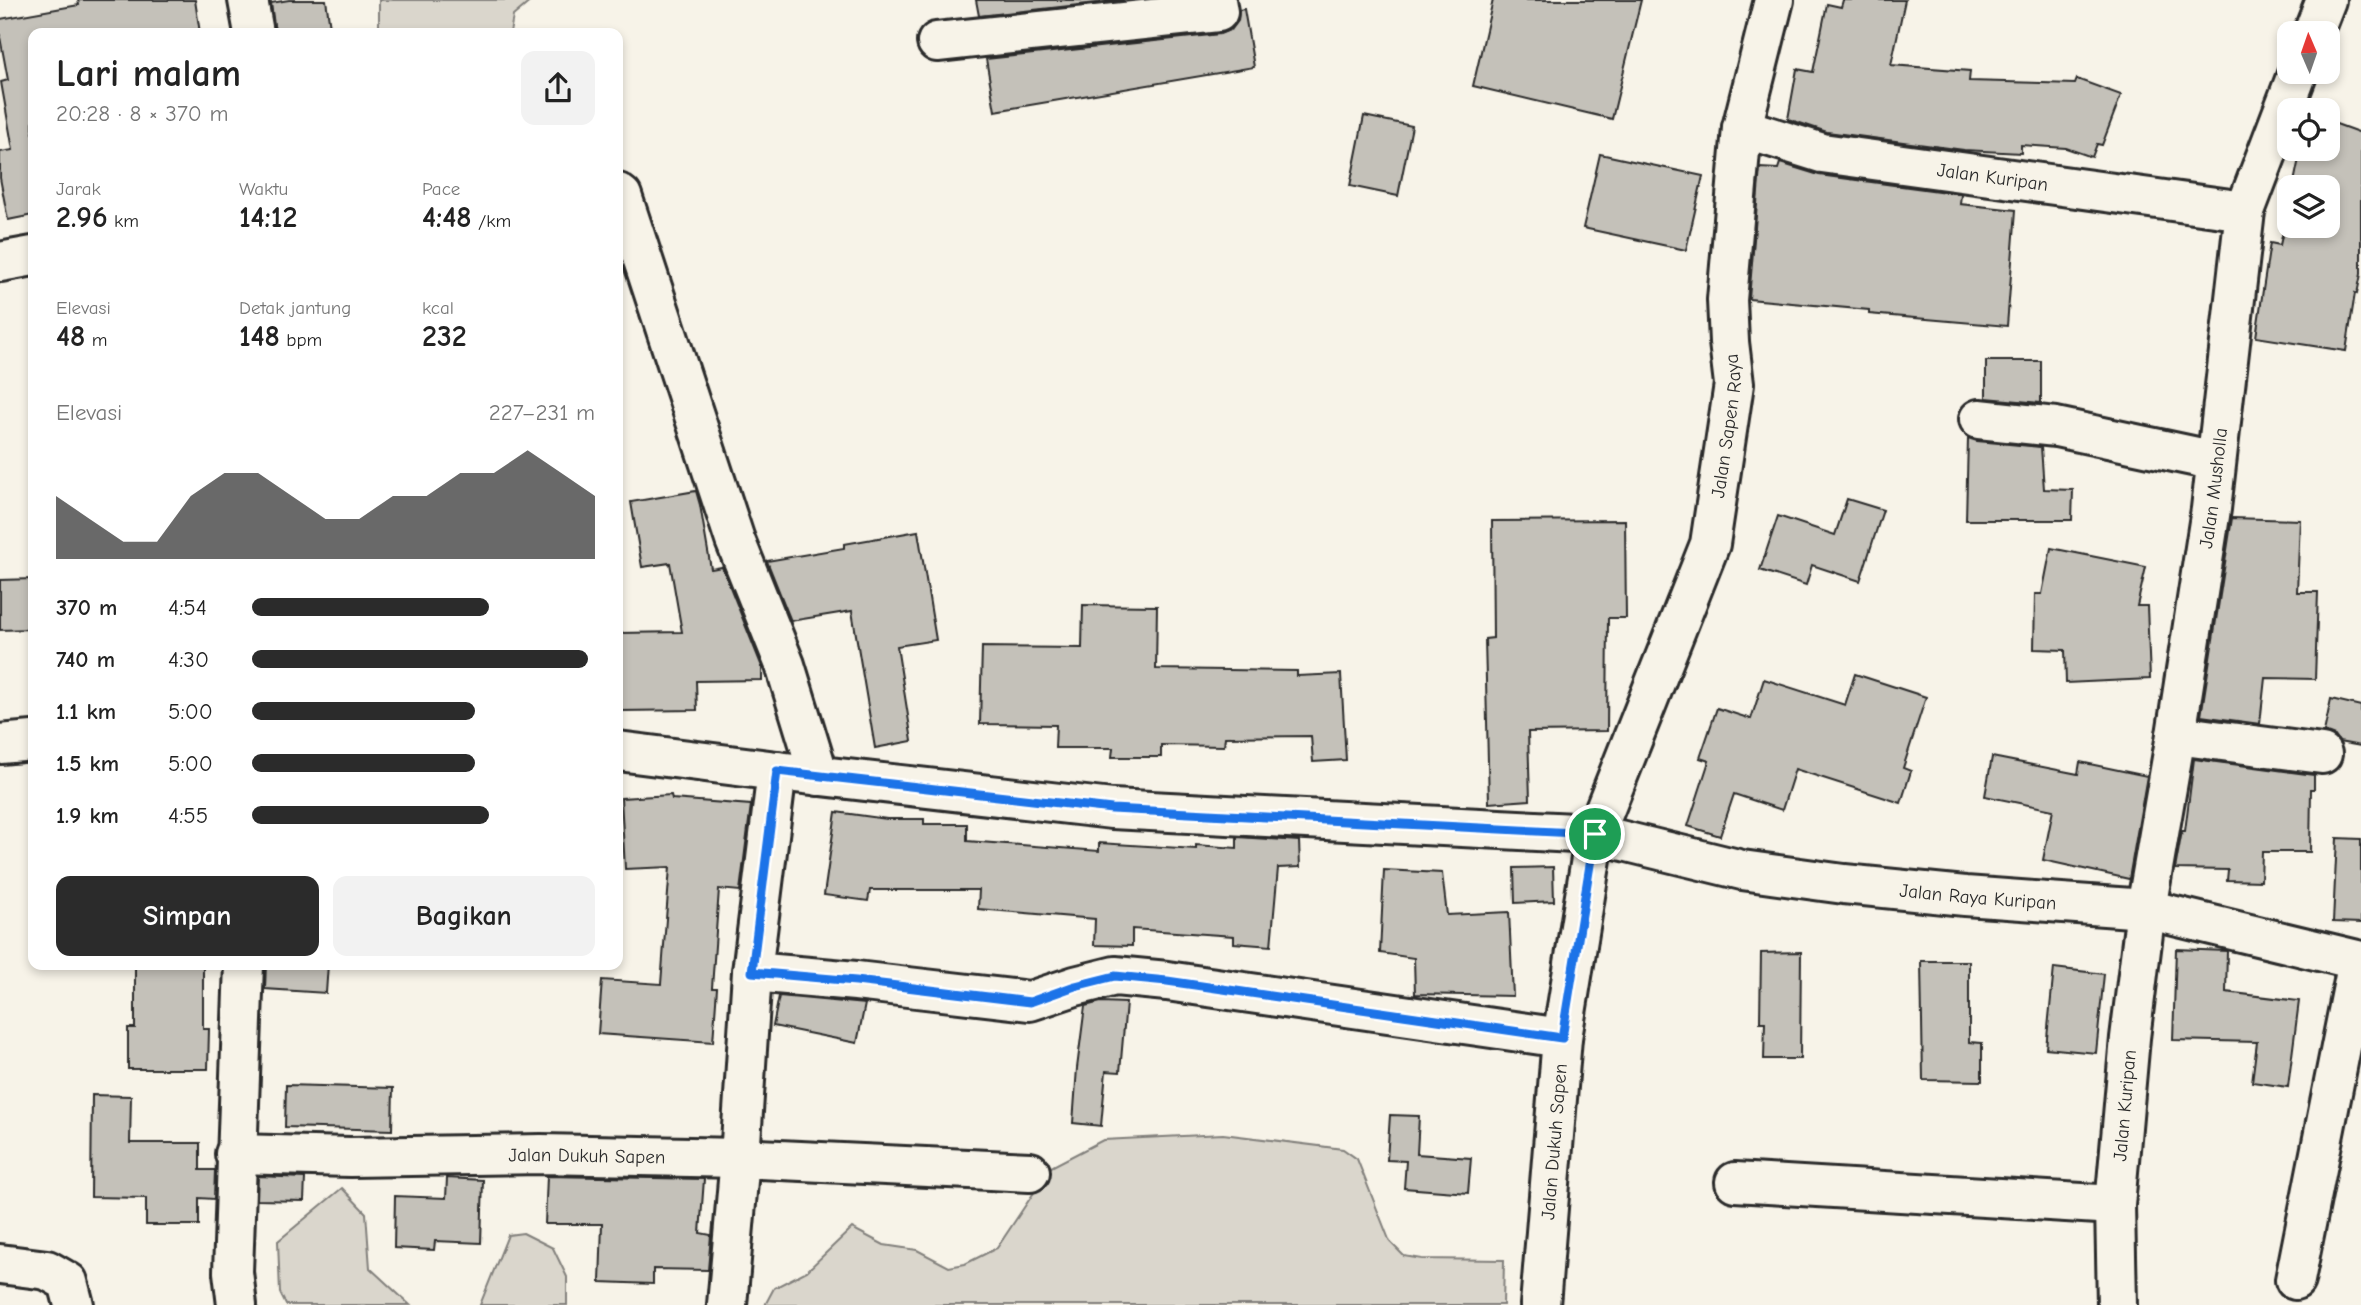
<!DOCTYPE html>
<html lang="id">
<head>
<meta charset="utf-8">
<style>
	body { margin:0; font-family:"Comic Neue",sans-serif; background:#f2f2f2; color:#222; height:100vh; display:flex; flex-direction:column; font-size:26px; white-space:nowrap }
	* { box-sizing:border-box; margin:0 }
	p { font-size:23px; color:#767676 }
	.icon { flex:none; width:38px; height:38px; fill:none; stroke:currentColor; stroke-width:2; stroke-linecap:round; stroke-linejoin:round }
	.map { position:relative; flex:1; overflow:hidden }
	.sheet { position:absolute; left:28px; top:28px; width:595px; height:942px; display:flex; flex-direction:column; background:#fff; border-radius:14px; box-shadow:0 4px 10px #0003 }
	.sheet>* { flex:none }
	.needle { width:46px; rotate:358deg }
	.controls { position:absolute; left:2277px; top:21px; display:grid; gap:14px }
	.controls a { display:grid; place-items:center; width:63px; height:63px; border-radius:14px; background:#fff; box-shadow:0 4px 10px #0003; font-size:35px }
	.pin { position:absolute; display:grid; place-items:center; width:60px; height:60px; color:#fff; margin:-30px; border:4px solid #fff; border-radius:50%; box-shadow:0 2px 7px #0007 }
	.round { display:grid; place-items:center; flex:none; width:74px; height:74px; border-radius:14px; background:#f2f2f2 }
	.overview { display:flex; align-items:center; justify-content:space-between; height:119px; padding:0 28px }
	h1 { font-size:38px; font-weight:600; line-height:52px }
	.stats { display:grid; grid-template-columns:repeat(3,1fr); gap:10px; height:119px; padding:7px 28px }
	.stats div { display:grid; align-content:center }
	.stats b { font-size:30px; font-weight:600 }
	.stats small { font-size:19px; font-weight:400 }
	.stats p { font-size:19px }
	.chart { height:196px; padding:14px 28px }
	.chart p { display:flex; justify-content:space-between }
	.chart svg { width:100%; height:126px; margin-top:7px; fill:#2b2b2b; opacity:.7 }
	.primary-button { display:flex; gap:14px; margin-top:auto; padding:14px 28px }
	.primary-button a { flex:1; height:80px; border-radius:14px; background:#2b2b2b; color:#fff; font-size:28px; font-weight:600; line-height:80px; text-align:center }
	.primary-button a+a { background:#f2f2f2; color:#222 }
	ul { padding:0 28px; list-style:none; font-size:23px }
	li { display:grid; grid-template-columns:112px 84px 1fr; align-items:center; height:52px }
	li i { height:18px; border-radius:9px; background:#2b2b2b }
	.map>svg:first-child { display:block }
	.green { fill:#dad6cc; stroke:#82807c; stroke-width:2 }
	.building { fill:#c4c1b9; stroke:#2b2b2b; stroke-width:2 }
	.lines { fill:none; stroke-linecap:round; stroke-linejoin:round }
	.minor-casing { stroke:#2b2b2b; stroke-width:44 }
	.minor { stroke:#f7f3e8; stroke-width:38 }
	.route-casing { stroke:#fff; stroke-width:14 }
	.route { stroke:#1a73e8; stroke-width:9 }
	.labels { text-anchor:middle; stroke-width:5; stroke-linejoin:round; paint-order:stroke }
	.street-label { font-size:19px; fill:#2b2b2b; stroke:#f7f3e8 }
</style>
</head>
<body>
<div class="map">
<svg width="2361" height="1305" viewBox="0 0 2361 1305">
	<rect width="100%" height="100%" fill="#f7f3e8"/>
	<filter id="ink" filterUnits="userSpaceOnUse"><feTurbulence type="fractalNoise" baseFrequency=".0143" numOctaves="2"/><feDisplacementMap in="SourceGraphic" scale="14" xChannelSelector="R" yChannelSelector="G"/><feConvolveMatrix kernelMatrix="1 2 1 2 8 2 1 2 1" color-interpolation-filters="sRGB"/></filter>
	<g filter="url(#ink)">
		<g class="green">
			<path d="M379,0H532L513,16L510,33H379Z"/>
			<path d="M1223,1134L1343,1149L1357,1159L1390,1242L1404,1256L1422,1259L1504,1260L1503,1305H765L774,1288L807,1271L852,1228L884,1245L917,1250L949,1267L965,1264L997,1248L1051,1167L1103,1140Z"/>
			<path d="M342,1188L366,1213L370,1268L410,1305H286L280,1293L278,1241Z"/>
			<path d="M523,1233L553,1248L567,1277V1305H480L508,1235Z"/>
		</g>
		<g class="building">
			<path d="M78,0H195L200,33H33V215L8,220L0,178V152L13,150L1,82L8,80L0,37V19L79,5Z"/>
			<path d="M289,0H326L330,27L297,33H275L271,3Z"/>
			<path d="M976,0H1124L979,16Z"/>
			<path d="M1493,0H1641L1612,119L1473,86Z"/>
			<path d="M1843,0H1905L1891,65L1970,71L1969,81L2075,84L2077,79L2121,95L2102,145L2097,144L2092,157L2066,148L2021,145V153L1964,150L1827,132L1788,119L1797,69L1813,72L1827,4L1841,7Z"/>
			<path d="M1244,9L1254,67L995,111L986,59L1220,34L1232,29L1238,21L1239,10Z"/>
			<path d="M1364,116L1412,126L1398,196L1350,186Z"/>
			<path d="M2328,121L2361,133V274L2357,294L2355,293L2346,351L2256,337L2270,243L2280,245L2289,205V226H2328V187H2293L2300,154L2291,151L2292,149H2328Z"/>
			<path d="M1600,154L1703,176L1686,250L1583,228Z"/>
			<path d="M1780,163L1819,175L1961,194L1960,204L2016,210L2007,326L1869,314V310L1749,299L1760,168L1778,169Z"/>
			<path d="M1986,361H2041V403L1986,398Z"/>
			<path d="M1968,438L1977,441L2041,447L2044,489L2073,490L2072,520H1966Z"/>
			<path d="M696,491L700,505L711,569L722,567L762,667V680L696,681L697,710L620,711L619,633L682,632L670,563L642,567L631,502Z"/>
			<path d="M1847,499L1883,510L1860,581L1812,565L1806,585L1760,570L1778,516L1835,535Z"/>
			<path d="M2232,518L2300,520L2297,592H2318L2315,679L2265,678L2260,724L2201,716Z"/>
			<path d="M1625,520L1626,618H1608L1607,731L1528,732L1530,800L1489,803L1485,639L1493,638L1492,521Z"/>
			<path d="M918,531L936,640L897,646L912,741L875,748L852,611L791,621L767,561L844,548V544Z"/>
			<path d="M2051,548L2146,567L2137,606H2147L2150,679L2066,683L2065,650L2034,649L2035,594H2042Z"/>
			<path d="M33,579V629L0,630V580Z"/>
			<path d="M1083,605L1157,606L1156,669L1297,671V676L1341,674L1346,760L1313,762L1311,736L1225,737L1224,746L1161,745V757H1112L1113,748H1055L1056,725L980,724L982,647L1082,648Z"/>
			<path d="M1855,674L1926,697L1903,768L1911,771L1901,803L1795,769L1782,810L1734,794L1720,836L1688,826L1709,761L1700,758L1717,708L1751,719L1764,679L1845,705Z"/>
			<path d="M2331,699L2361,706V746L2339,742L2335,736L2324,732Z"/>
			<path d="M1992,757L2078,774L2080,762L2147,776L2129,879L2043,860L2053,810L1985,796Z"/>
			<path d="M2194,759L2314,775V789H2311L2310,852H2262L2261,881L2227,880L2228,870L2175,869L2182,831H2185Z"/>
			<path d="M671,795L672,799L751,805L740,891L719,889L712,988H717L713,1042L598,1034L602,980L661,984L670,867L625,869L621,798Z"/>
			<path d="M836,812L887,819H924V824H967V841L1099,851V843L1196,849V845L1237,848V837L1299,841L1300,867L1278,868L1271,946L1234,943V936L1132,929V946L1094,945L1095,919L978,909L979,890H870L868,901L824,895Z"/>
			<path d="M2337,838L2361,839V923L2333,922Z"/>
			<path d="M1553,867L1554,901L1515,903L1514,868Z"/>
			<path d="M1384,870L1442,873L1447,915L1509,912L1513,996L1415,994L1414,958L1380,953Z"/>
			<path d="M2176,949L2227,951L2226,992L2299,1001L2288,1087L2252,1082L2257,1042L2173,1040Z"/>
			<path d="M1801,952L1800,1059H1764L1765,1022H1760L1761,953Z"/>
			<path d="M1921,961H1969V1042L1982,1043V1081L1923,1080Z"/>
			<path d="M135,964H203V1029H209L208,1069H128V1028H135Z"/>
			<path d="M266,964H328L326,993L265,989Z"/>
			<path d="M2054,968L2104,974L2096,1053L2046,1048Z"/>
			<path d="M779,996L865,1004L857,1043L773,1026Z"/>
			<path d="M1101,1002L1126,1003L1120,1072L1106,1071L1101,1126L1073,1123L1077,1068L1085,1006Z"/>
			<path d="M286,1085L393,1088L392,1130L285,1127Z"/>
			<path d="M92,1095L131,1096L130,1143H200V1170H215L214,1199L199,1198V1225H146V1198L91,1197Z"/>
			<path d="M1390,1115L1419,1116L1417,1154L1471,1158L1468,1193L1404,1188L1406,1161L1387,1160Z"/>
			<path d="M258,1176L305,1178L304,1201L257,1200Z"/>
			<path d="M547,1176L704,1179L700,1233L711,1235L708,1270L653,1269V1284L600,1282L602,1224H545Z"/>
			<path d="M447,1178L483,1180L481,1243L435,1241L434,1250L394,1248L395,1196L446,1198Z"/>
		</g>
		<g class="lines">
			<g class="minor-casing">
				<g id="minor">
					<path d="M248,0L254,33"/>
					<path d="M2313,33L2326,0"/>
					<path d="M937,42L1218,12L1216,0"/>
					<path id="s1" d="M1742,128L1822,153L2245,211"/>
					<path d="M618,193L622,196L735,540L785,665L819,776"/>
					<path d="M0,262L33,256"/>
					<path d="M1979,419L2056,427L2216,461"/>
					<path d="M2176,735L2322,754"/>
					<path d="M0,744L33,741"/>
					<path id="s2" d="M618,751L777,771L1112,809L1595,834L1742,870L1844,884L1965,896L2146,909L2361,961"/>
					<path d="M752,972L856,981L1030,1001L1075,986L1115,976L1167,981L1562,1038"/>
					<path id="s3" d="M235,1154L350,1157L541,1154L740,1158L752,972L777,771"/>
					<path d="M1735,1182L2115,1205"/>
					<path d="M0,1264L47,1270L68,1282L74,1305"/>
					<path d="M2295,1280L2358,961"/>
					<path d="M237,1305L233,1272L244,964"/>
					<path d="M727,1305L740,1158L1030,1172"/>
					<path id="s4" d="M1540,1305L1562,1038L1595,834L1710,544L1734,384L1729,342L1727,300L1742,128L1774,0"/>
					<path id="s5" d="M2117,1305L2115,1205L2130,1038L2146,909L2176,735L2211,509L2245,211L2298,72"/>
				</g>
			</g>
			<use href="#minor" class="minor"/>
		</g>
	</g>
	<g class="lines" filter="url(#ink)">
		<g class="route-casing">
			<path id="route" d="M777,771L1112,809L1595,834L1562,1038L1167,981L1115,976L1075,986L1030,1002L856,981L752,972Z"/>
		</g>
		<use href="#route" class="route"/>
	</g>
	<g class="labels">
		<g class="street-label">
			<text dy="7" stroke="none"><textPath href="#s1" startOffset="256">Jalan Kuripan</textPath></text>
			<text dy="7" stroke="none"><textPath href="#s4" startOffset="906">Jalan Sapen Raya</textPath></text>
			<text dy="7" stroke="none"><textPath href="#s5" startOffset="824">Jalan Musholla</textPath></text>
			<text dy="7" stroke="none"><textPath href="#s2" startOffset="1370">Jalan Raya Kuripan</textPath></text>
			<text dy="7" stroke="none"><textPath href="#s5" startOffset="200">Jalan Kuripan</textPath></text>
			<text dy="7" stroke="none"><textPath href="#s4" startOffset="164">Jalan Dukuh Sapen</textPath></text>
			<text dy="7" stroke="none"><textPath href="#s3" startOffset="352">Jalan Dukuh Sapen</textPath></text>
		</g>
	</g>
</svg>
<div class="controls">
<a><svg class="needle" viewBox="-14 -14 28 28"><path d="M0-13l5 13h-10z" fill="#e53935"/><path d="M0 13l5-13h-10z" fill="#767676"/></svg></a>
<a><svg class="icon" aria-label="locate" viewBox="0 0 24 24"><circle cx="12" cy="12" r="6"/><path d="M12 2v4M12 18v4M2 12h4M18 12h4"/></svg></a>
<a><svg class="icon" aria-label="layers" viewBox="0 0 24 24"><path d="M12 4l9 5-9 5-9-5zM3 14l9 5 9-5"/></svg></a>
</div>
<div class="pin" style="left:1595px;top:834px;background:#1e9e55"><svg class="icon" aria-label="arrive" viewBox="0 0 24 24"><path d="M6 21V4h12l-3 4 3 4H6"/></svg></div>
<section class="sheet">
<div class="overview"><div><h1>Lari malam</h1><p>20:28 · 8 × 370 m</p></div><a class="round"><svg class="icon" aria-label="share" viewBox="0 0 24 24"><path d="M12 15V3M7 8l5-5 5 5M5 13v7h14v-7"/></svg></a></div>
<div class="stats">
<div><p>Jarak</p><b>2.96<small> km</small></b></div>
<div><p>Waktu</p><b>14:12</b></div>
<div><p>Pace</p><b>4:48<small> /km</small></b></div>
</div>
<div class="stats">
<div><p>Elevasi</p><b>48<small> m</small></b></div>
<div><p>Detak jantung</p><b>148<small> bpm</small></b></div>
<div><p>kcal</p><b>232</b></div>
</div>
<div class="chart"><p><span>Elevasi</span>227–231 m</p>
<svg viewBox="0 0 160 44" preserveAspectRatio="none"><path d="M0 44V22L10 30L20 38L30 38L40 22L50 14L60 14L70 22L80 30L90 30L100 22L110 22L120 14L130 14L140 6L150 14L160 22V44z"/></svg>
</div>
<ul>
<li><b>370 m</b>4:54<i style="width:69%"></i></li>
<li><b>740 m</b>4:30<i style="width:98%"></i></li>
<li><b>1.1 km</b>5:00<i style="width:65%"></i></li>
<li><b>1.5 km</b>5:00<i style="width:65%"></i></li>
<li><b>1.9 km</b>4:55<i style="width:69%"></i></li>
</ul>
<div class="primary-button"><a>Simpan</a><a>Bagikan</a></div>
</section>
</div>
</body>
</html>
